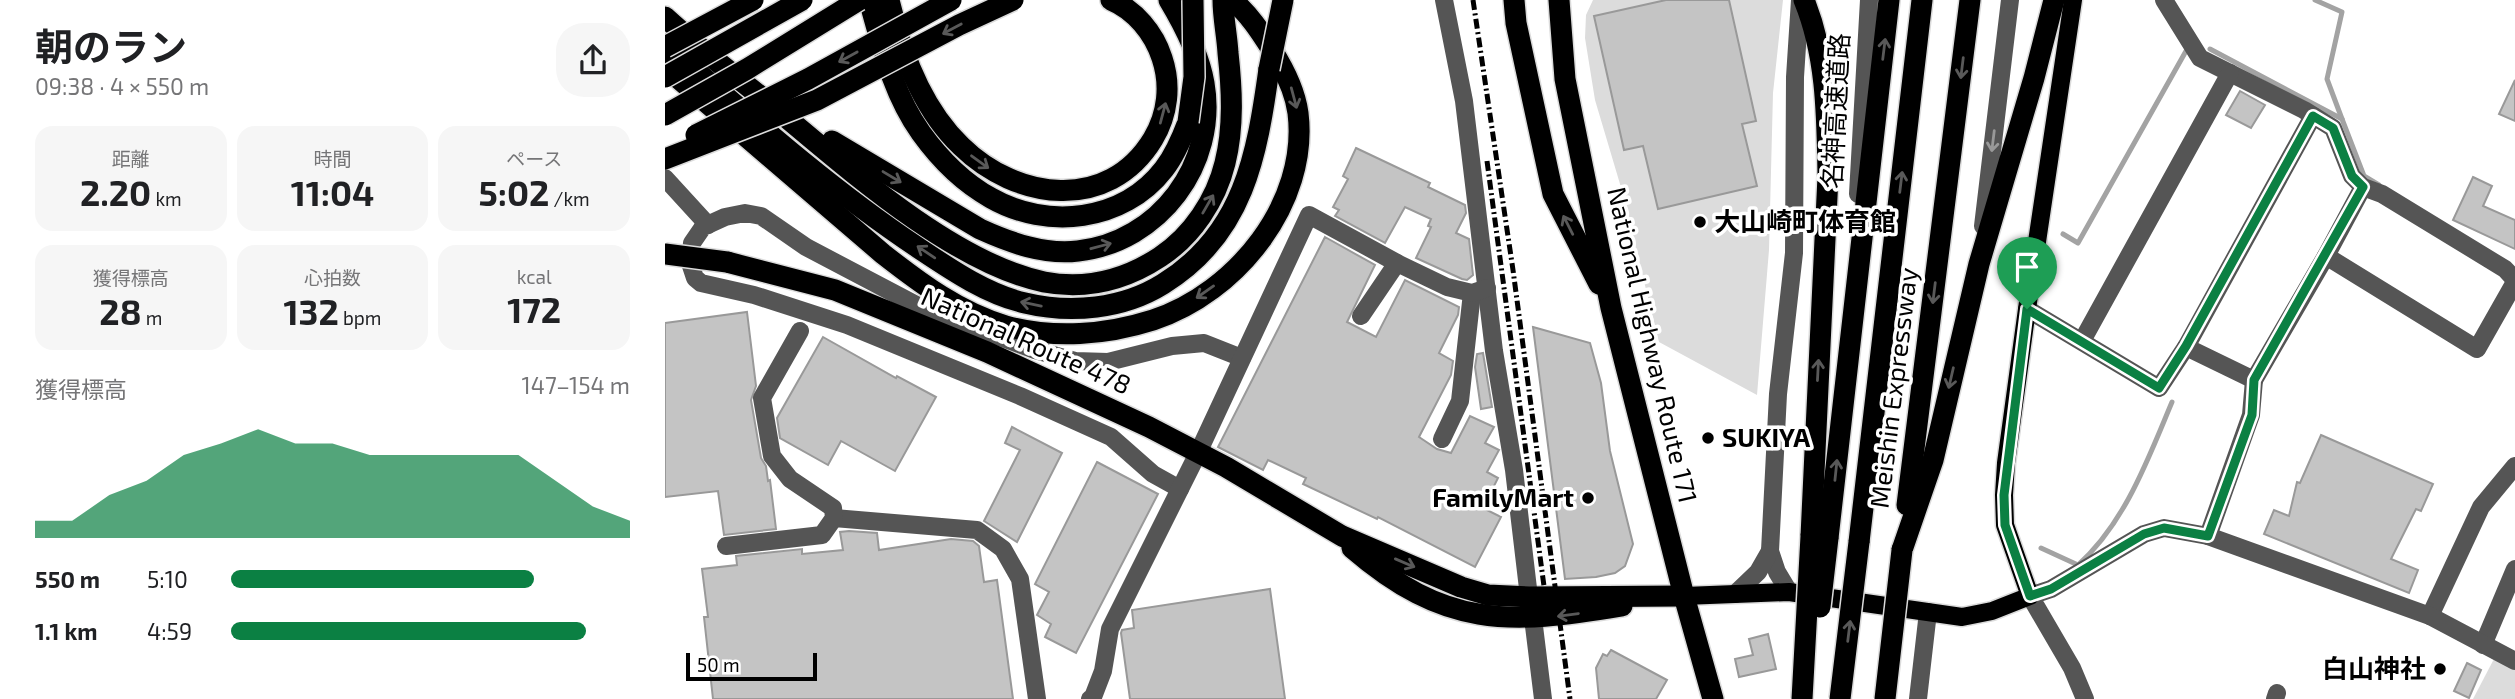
<!DOCTYPE html>
<html lang="ja">
<head>
<meta charset="utf-8">
<style>
	body { margin:0; font-family:"Exo 2","Noto Sans JP",sans-serif; background:#f6f6f6; color:#202124; height:100vh; display:flex; flex-direction:column; font-size:26px; white-space:nowrap }
	* { box-sizing:border-box; margin:0 }
	p { font-size:23px; color:#757577 }
	.icon { flex:none; width:38px; height:38px; fill:none; stroke:currentColor; stroke-width:2; stroke-linecap:round; stroke-linejoin:round }
	.map { position:relative; flex:1; overflow:hidden }
	.sheet { display:flex; flex-direction:column; background:#fff; width:665px }
	.sheet>* { flex:none }
	.scale { position:absolute; left:21px; bottom:18px; width:131px; box-sizing:border-box; padding-left:7px; border:4px solid #000; border-top:0; font-size:19px; line-height:24px; white-space:nowrap; color:#000; -webkit-text-stroke:5px #fff; paint-order:stroke }
	.pin { position:absolute; display:grid; place-items:center; width:60px; height:60px; color:#fff; margin:-72px -30px; border-radius:50% 50% 50% 0; rotate:-45deg; box-shadow:0 0 7px #0007 }
	.pin .icon { rotate:45deg }
	.round { display:grid; place-items:center; flex:none; width:74px; height:74px; border-radius:28px; background:#f6f6f6 }
	.summary { display:flex; align-items:center; justify-content:space-between; height:119px; padding:0 35px }
	h1 { font-size:38px; font-weight:700; line-height:52px }
	.metrics { display:grid; grid-template-columns:repeat(3,1fr); gap:10px; height:119px; padding:7px 35px }
	.metrics div { display:grid; align-content:center; border-radius:18px; background:#f6f6f6; text-align:center }
	.metrics b { font-size:35px; font-weight:700 }
	.metrics small { font-size:19px; font-weight:400 }
	.metrics p { font-size:19px }
	.chart { height:196px; padding:14px 35px }
	.chart p { display:flex; justify-content:space-between }
	.chart svg { width:100%; height:126px; margin-top:7px; fill:#0b8043; opacity:.7 }
	ul { padding:0 35px; list-style:none; font-size:23px }
	li { display:grid; grid-template-columns:112px 84px 1fr; align-items:center; height:52px }
	li i { height:18px; border-radius:9px; background:#0b8043 }
	main { display:flex; flex:1; min-height:0 }
	.map>svg:first-child { display:block }
	.green { fill:#dcdcdc }
	.lines { fill:none; stroke-linecap:round; stroke-linejoin:round }
	.stream { stroke:#a3a3a3; stroke-width:5 }
	.building { fill:#c4c4c4; stroke:#999; stroke-width:2 }
	.major-casing { stroke:#dbdbdb; stroke-width:21 }
	.highway-casing { stroke:#dbdbdb; stroke-width:24 }
	.minor { stroke:#555; stroke-width:18 }
	.major { stroke:#000; stroke-width:18 }
	.highway { stroke:#000; stroke-width:21 }
	.rail { stroke:#000; stroke-width:5; stroke-dasharray:10 3.5 2 3.5; stroke-linecap:butt }
	.highway-bridge-casing { stroke:#dbdbdb; stroke-width:24; stroke-linecap:butt }
	.highway-bridge { stroke:#000; stroke-width:21 }
	.oneway { stroke:#595959 }
	.oneway2 { stroke:#999 }
	.route-casing { stroke:#fff; stroke-width:14 }
	.route { stroke:#0b8043; stroke-width:9 }
	.poi-dot { fill:#000; stroke:#fff; stroke-width:2.5 }
	.labels { text-anchor:middle; stroke-width:7; stroke-linejoin:round; paint-order:stroke }
	.street-label { font-size:26px; fill:#000; stroke:#fff }
	.poi-label { font-size:26px; font-weight:bold; fill:#000; stroke:#fff; text-anchor:start }
</style>
</head>
<body>
<main>
<section class="sheet">
<div class="summary"><div><h1>朝のラン</h1><p>09:38 · 4 × 550 m</p></div><a class="round"><svg class="icon" aria-label="share" viewBox="0 0 24 24"><path d="M12 15V3M7 8l5-5 5 5M5 13v7h14v-7"/></svg></a></div>
<div class="metrics">
<div><p>距離</p><b>2.20<small> km</small></b></div>
<div><p>時間</p><b>11:04</b></div>
<div><p>ペース</p><b>5:02<small> /km</small></b></div>
</div>
<div class="metrics">
<div><p>獲得標高</p><b>28<small> m</small></b></div>
<div><p>心拍数</p><b>132<small> bpm</small></b></div>
<div><p>kcal</p><b>172</b></div>
</div>
<div class="chart"><p><span>獲得標高</span>147–154 m</p>
<svg viewBox="0 0 160 44" preserveAspectRatio="none"><path d="M0 44V38L10 38L20 29L30 24L40 15L50 11L60 6L70 11L80 11L90 15L100 15L110 15L120 15L130 15L140 24L150 33L160 38V44z"/></svg>
</div>
<ul>
<li><b>550 m</b>5:10<i style="width:76%"></i></li>
<li><b>1.1 km</b>4:59<i style="width:89%"></i></li>
</ul>
</section>
<div class="map">
<svg width="1850" height="699" viewBox="0 0 1850 699">
	<rect width="100%" height="100%" fill="#fff"/>
	<g class="green">
		<path d="M928,0H1118L1108,93L1104,250L1092,395L994,342L955,184L930,100L920,38L921,15Z"/>
		<path d="M1830,657L1850,667V699H1808Z"/>
	</g>
	<g class="lines">
		<g class="stream">
			<path d="M1650,0L1677,12L1662,79L1677,119"/>
			<path d="M1545,49L1677,119L1699,176L1714,185"/>
			<path d="M1398,234L1413,243L1521,51"/>
			<path d="M1376,548L1413,565C1460,523 1483,459 1507,402"/>
		</g>
	</g>
	<g class="building">
		<path d="M1001,0H1064L1091,121L1077,124L1092,186L993,209L978,146L959,150L929,16Z"/>
		<path d="M1850,80V121L1834,114Z"/>
		<path d="M1575,91L1600,105L1586,128L1561,115Z"/>
		<path d="M691,148L765,183L763,187L800,205L801,213L791,233L804,239L808,275L802,280L797,279L751,258L766,227L763,226L766,219L740,207L720,243L670,216L674,210L668,207L683,179L678,176Z"/>
		<path d="M1808,177L1827,186L1818,206L1850,220V249L1788,220Z"/>
		<path d="M660,237L710,265L682,322L711,337L740,280L794,307L793,315L774,353L788,361L786,375L754,437L772,449L786,453L805,416L829,427L820,443L834,450L822,472L833,478L818,508L836,517L810,567L713,517L712,519L638,484L641,478L603,460L598,470L553,447Z"/>
		<path d="M82,312L91,386L86,400L96,458L101,466L103,481L105,480L111,529L59,535L53,491L0,497V323Z"/>
		<path d="M868,327L925,343L936,383L945,451L968,544L960,566L950,573L931,577L900,579Z"/>
		<path d="M158,337L231,378L232,376L271,397L230,471L176,441L163,465L115,438L112,418Z"/>
		<path d="M818,353L827,407L816,409L810,367L812,354Z"/>
		<path d="M347,427L397,453L352,542L319,521L355,450L340,443Z"/>
		<path d="M1656,435L1768,484L1756,511L1751,509L1726,559L1753,570L1744,593L1599,534L1609,510L1624,516L1632,482L1635,483Z"/>
		<path d="M432,462L493,494L411,653L380,637L386,624L372,615L384,592L370,584Z"/>
		<path d="M184,531L212,533L214,550L286,539L308,541L314,546L319,582L332,580L348,699H48L39,617H43L37,569L72,565L71,556L137,549V554L178,550L175,532Z"/>
		<path d="M605,589L620,699H465L456,633L457,630L469,628L467,610Z"/>
		<path d="M1103,634L1111,669L1074,677L1070,659L1088,655L1084,639Z"/>
		<path d="M946,650L1002,680L991,699H934L931,668L938,654L942,656Z"/>
		<path d="M1802,663L1816,670L1804,698L1789,691Z"/>
	</g>
	<g class="lines">
		<g class="major-casing">
			<path id="major" d="M1019,596L1124,592L1297,617L1327,611L1365,596L1340,525L1339,495L1341,463L1362,309L1408,0"/>
		</g>
		<g class="highway-casing">
			<g id="highway">
				<path d="M204,0C217,46 228,94 256,133C274,158 299,183 326,198C382,230 458,222 499,169C510,155 517,138 523,122"/>
				<path d="M224,0C236,52 257,109 296,146C351,200 443,213 488,139C503,114 506,85 497,58C489,33 470,10 446,0"/>
				<path d="M849,0L851,23L888,194L934,284"/>
				<path d="M894,0L900,79L946,308L1019,596L1048,699"/>
				<path d="M1139,0C1162,56 1162,117 1163,176L1146,536"/>
				<path d="M0,17C35,49 73,78 110,108C181,167 288,263 379,282C421,290 460,280 495,257C527,236 551,200 560,163C569,127 567,89 563,53C562,35 558,18 558,0"/>
				<path d="M0,44C82,115 162,187 252,247C285,269 321,294 360,303C406,314 458,309 498,284C579,234 592,155 604,69"/>
				<path d="M0,67L218,254C255,283 295,313 341,326C389,339 441,335 488,320C571,293 644,203 633,113C630,90 619,69 607,50C595,31 584,14 567,0"/>
				<path d="M167,141L315,229C346,243 379,255 413,251C494,242 553,164 539,83C534,54 519,25 504,0"/>
				<path d="M62,262L170,290L322,352L484,427L561,467L677,536L796,587L823,595L864,597L1019,596"/>
				<path d="M1242,505L1305,0"/>
				<path d="M1163,538L1224,0"/>
				<path d="M1194,542L1257,0"/>
				<path d="M687,548C780,628 843,625 957,606"/>
				<path d="M1237,550L1268,460L1314,264L1369,78L1389,0"/>
			</g>
		</g>
		<g class="minor">
			<path d="M779,0L799,101L829,351L849,470L864,597"/>
			<path d="M1499,0L1535,58L1639,110L1668,128L1687,176L1698,187L1717,194L1840,269L1850,280"/>
			<path d="M0,178L43,225"/>
			<path d="M1193,194L1204,0"/>
			<path d="M1318,226L1345,0"/>
			<path d="M1661,256L1812,349L1850,282"/>
			<path d="M1362,309L1494,388L1521,347L1589,380L1661,256L1698,187"/>
			<path d="M696,316L732,263"/>
			<path d="M1417,341L1565,73"/>
			<path d="M1521,347L1648,116"/>
			<path d="M777,439L795,401L807,293"/>
			<path d="M515,489L488,474L446,437L355,396L182,325L89,295L36,283L30,278L25,263L27,243L38,227L60,217L80,213L96,216L141,247L257,308L370,350L410,361L443,362L507,346L539,343L577,358"/>
			<path d="M169,518L312,530L338,549L355,579L372,699"/>
			<path d="M1543,536L1586,415L1589,380"/>
			<path d="M61,546L157,535L169,518L168,508L125,479L107,456L97,398L135,331"/>
			<path d="M1124,592L1112,572L1105,551L1113,394L1129,253L1130,77L1135,0"/>
			<path d="M1070,594L1093,572L1105,551"/>
			<path d="M1765,616L1816,507L1850,466"/>
			<path d="M868,618L878,699"/>
			<path d="M1818,645L1850,569"/>
			<path d="M425,699L428,697L438,671L445,629L533,453L644,215L732,263L782,287L807,293L822,288"/>
			<path d="M1253,699L1263,612"/>
			<path d="M1420,699L1407,668L1365,596L1386,589L1479,534L1499,528L1543,536L1765,616L1850,661"/>
			<path d="M1610,699L1612,693"/>
		</g>
		<use href="#major" class="major"/>
		<use href="#highway" class="highway"/>
		<g class="rail">
			<path d="M808,0L848,270L905,699"/>
			<path d="M822,161L883,616"/>
		</g>
		<g class="highway-bridge-casing">
			<g id="highway-bridge">
				<path d="M0,47L88,0"/>
				<path d="M604,69L618,0"/>
				<path d="M0,77L137,0"/>
				<path d="M0,115L82,69L194,0"/>
				<path d="M523,122L529,77L528,0"/>
				<path d="M31,135L143,79L286,0"/>
				<path d="M0,159L152,100L294,25L348,0"/>
				<path d="M0,254L62,262"/>
				<path d="M1155,607L1163,538"/>
				<path d="M1137,699L1146,536"/>
				<path d="M1175,699L1194,542"/>
				<path d="M1220,699L1237,550"/>
			</g>
		</g>
		<use href="#highway-bridge" class="highway-bridge"/>
	</g>
	<defs><path id="oneway-shaft" d="M-6 0H5M1.5-3L5.5 0L1.5 3" fill="none" stroke-width="1.6" stroke-linecap="round" stroke-linejoin="round" transform="scale(1.75)"/></defs>
	<g class="oneway">
		<use href="#oneway-shaft" transform="translate(287 29) rotate(152)"/>
		<use href="#oneway-shaft" transform="translate(1219 49) rotate(-83)"/>
		<use href="#oneway-shaft" transform="translate(183 57) rotate(151)"/>
		<use href="#oneway-shaft" transform="translate(1297 68) rotate(97)"/>
		<use href="#oneway-shaft" transform="translate(629 98) rotate(75)"/>
		<use href="#oneway-shaft" transform="translate(498 113) rotate(-75)"/>
		<use href="#oneway-shaft" transform="translate(315 162) rotate(36)"/>
		<use href="#oneway-shaft" transform="translate(227 177) rotate(31)"/>
		<use href="#oneway-shaft" transform="translate(1236 182) rotate(-83)"/>
		<use href="#oneway-shaft" transform="translate(543 204) rotate(-60)"/>
		<use href="#oneway-shaft" transform="translate(903 225) rotate(-117)"/>
		<use href="#oneway-shaft" transform="translate(436 246) rotate(-15)"/>
		<use href="#oneway-shaft" transform="translate(261 252) rotate(-146)"/>
		<use href="#oneway-shaft" transform="translate(540 292) rotate(145)"/>
		<use href="#oneway-shaft" transform="translate(1269 293) rotate(97)"/>
		<use href="#oneway-shaft" transform="translate(366 304) rotate(-168)"/>
		<use href="#oneway-shaft" transform="translate(1153 370) rotate(-87)"/>
		<use href="#oneway-shaft" transform="translate(1286 378) rotate(103)"/>
		<use href="#oneway-shaft" transform="translate(1171 470) rotate(-84)"/>
		<use href="#oneway-shaft" transform="translate(740 563) rotate(23)"/>
		<use href="#oneway-shaft" transform="translate(903 615) rotate(172)"/>
		<use href="#oneway-shaft" transform="translate(1184 631) rotate(-83)"/>
	</g>
	<use class="oneway2" href="#oneway-shaft" transform="translate(1328 141) rotate(97)"/>
	<g class="lines">
		<g class="route-casing">
			<path id="route" d="M1648,116L1668,128L1687,176L1698,187L1589,380L1587,415L1543,536L1499,528L1479,534L1386,589L1365,596L1340,525L1339,495L1362,309L1494,388L1521,346Z"/>
		</g>
		<use href="#route" class="route"/>
	</g>
	<g class="poi-dot">
		<circle cx="1035" cy="222" r="7"/>
		<circle cx="1043" cy="438" r="7"/>
		<circle cx="923" cy="498" r="7"/>
		<circle cx="1775" cy="669" r="7"/>
	</g>
	<g class="labels">
		<g class="street-label">
			<text transform="translate(1171 111) rotate(-87)" y="9">名神高速道路</text>
			<text transform="translate(361 341) rotate(24)" y="9">National Route 478</text>
			<text transform="translate(987 345) rotate(77)" y="9">National Highway Route 171</text>
			<text transform="translate(1229 388) rotate(-83)" y="9">Meishin Expressway</text>
		</g>
		<g class="poi-label">
			<text x="1049" y="231">大山崎町体育館</text>
			<text x="1057" y="447">SUKIYA</text>
			<text x="909" y="507" text-anchor="end">FamilyMart</text>
			<text x="1761" y="678" text-anchor="end">白山神社</text>
		</g>
	</g>
</svg>
<div class="scale">50 m</div>
<div class="pin" style="left:1362px;top:309px;background:#1e9e55"><svg class="icon" aria-label="arrive" viewBox="0 0 24 24"><path d="M6 21V4h12l-3 4 3 4H6"/></svg></div>
</div>
</main>
</body>
</html>
